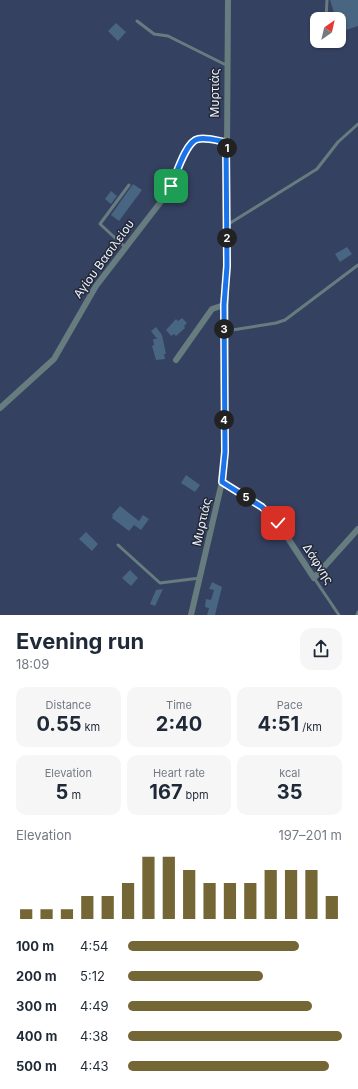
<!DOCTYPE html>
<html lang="en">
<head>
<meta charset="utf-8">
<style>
	body { margin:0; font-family:Inter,sans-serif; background:#f6f6f7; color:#1f2937; height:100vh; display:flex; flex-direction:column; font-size:15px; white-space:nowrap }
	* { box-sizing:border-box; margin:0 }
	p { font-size:13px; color:#747a83 }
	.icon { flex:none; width:22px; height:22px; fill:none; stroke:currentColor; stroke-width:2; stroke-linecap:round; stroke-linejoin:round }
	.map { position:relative; height:615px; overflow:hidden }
	.panel { display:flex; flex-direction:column; background:#fff; flex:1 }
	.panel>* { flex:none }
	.needle { width:26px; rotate:34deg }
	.tools { position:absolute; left:310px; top:12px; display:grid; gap:8px }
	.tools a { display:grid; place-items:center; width:36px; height:36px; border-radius:8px; background:#fff; box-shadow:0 1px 3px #0004; font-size:20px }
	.pin { position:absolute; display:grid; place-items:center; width:34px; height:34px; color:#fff; margin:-17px; border-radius:8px; box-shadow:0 2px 6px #0006 }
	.km { position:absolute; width:20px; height:20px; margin:-10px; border-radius:50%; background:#222; color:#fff; font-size:11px; line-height:20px; text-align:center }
	.round { display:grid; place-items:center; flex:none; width:42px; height:42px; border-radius:12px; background:#f6f6f7 }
	.overview { display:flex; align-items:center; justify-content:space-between; height:68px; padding:0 16px }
	h1 { font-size:22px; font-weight:700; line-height:30px }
	.metrics { display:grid; grid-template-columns:repeat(3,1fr); gap:6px; height:68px; padding:4px 16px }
	.metrics div { display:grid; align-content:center; border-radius:10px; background:#f6f6f7; text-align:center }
	.metrics b { font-size:20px; font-weight:700 }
	.metrics small { font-size:11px; font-weight:400 }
	.metrics p { font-size:11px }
	.chart { height:112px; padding:8px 16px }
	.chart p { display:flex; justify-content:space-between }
	.chart svg { width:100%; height:72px; margin-top:4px; stroke:#756635; stroke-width:6 }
	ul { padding:0 16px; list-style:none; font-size:13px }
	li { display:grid; grid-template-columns:64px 48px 1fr; align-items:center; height:30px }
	li i { height:10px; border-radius:5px; background:#756635 }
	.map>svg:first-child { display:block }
	.building { fill:#486581 }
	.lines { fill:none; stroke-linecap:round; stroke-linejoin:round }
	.lane { stroke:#677c7f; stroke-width:3 }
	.street { stroke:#677c7f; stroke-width:6 }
	.route-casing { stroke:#fff; stroke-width:8 }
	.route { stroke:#1a73e8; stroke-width:5 }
	.labels { text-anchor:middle; stroke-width:3; stroke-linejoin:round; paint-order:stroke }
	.street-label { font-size:12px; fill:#edf2fe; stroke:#232937 }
</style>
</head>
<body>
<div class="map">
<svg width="358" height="615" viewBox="0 0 358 615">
	<rect width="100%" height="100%" fill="#354161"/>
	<g class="building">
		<path d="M330,0H358V26L340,32L339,19H336Z"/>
		<path d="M116,23L126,32L118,41L108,31Z"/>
		<path d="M133,184L142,190L119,221L111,215Z"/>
		<path d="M111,191L117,196L111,204L105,199Z"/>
		<path d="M347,247L352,254L340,262L335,254Z"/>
		<path d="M182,318L187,323L184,326L185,328L176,336L174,334L171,336L166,330L176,319L178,321Z"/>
		<path d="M156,327L162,335L166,354H164L165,359L156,360L152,346L154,345L153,339H157L151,331Z"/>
		<path d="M186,475L200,485L195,492L181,483Z"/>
		<path d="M120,506L139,521L143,515L149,519L141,530L134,525L129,531L112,518L113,516L112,515Z"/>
		<path d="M86,532L98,544L92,551L79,539Z"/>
		<path d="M130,570L138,578L131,586L122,578Z"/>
		<path d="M212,582L222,587L215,615H207L209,608L205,607L206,599L211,600L214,590L209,589Z"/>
		<path d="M163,589L155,606L150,604L156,590Z"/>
	</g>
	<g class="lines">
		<g class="lane">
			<path d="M326,19L327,0"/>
			<path d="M137,21L154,34L168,36L226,65"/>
			<path d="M326,44V41"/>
			<path d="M227,225L317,169L338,142L358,124"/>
			<path d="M125,247L100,224L129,185"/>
			<path d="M226,331L276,323L285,320L358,265"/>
			<path d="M118,545L160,583L200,578"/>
			<path d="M314,578L339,615"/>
			<path d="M357,615L358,612"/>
		</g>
		<g class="street">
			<path d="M176,360L212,309L224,305"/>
			<path d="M0,408L54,359L96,286L166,195L184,154L193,141L200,139L226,142"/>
			<path d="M222,482L263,507L274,517L314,578L358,529"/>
			<path d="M191,615L222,482L225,452L228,0"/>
		</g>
	</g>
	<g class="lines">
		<g class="route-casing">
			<path id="route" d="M171,186C176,175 186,141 198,139C207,137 218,141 226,142L227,266L224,305L225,452L222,482L262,507L278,523"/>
		</g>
		<use href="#route" class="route"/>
	</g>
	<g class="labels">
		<g class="street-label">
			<text transform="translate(215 93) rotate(-90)" y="4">Μυρτιάς</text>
			<text transform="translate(104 259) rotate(-54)" y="4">Αγίου Βασιλείου</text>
			<text transform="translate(202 522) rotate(-77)" y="4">Μυρτιάς</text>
			<text transform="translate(318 564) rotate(57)" y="4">Δάφνης</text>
		</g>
	</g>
</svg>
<div class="tools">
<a><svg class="needle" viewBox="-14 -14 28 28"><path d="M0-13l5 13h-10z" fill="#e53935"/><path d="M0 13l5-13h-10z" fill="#747a83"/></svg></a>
</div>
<div class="pin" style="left:171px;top:186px;background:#1e9e55"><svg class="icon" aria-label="arrive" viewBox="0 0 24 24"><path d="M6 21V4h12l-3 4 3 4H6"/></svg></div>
<div class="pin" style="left:278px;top:523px;background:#d93025"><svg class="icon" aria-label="check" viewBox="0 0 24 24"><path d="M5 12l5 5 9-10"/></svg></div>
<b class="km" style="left:227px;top:148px">1</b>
<b class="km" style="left:227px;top:238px">2</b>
<b class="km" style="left:224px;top:329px">3</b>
<b class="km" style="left:224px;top:420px">4</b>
<b class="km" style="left:246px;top:497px">5</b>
</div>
<section class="panel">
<div class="overview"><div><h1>Evening run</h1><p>18:09</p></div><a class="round"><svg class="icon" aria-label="share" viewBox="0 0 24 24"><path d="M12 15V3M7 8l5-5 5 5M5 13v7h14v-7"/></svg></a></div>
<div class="metrics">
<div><p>Distance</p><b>0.55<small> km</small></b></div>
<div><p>Time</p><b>2:40</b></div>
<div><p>Pace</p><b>4:51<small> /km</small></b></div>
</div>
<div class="metrics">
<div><p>Elevation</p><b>5<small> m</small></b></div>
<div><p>Heart rate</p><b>167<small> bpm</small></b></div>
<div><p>kcal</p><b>35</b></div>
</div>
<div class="chart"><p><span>Elevation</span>197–201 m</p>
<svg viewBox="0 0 160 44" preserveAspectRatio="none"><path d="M5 44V38M15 44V38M25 44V38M35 44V30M45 44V30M55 44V22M65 44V6M75 44V6M85 44V14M95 44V22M105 44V22M115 44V22M125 44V14M135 44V14M145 44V14M155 44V30"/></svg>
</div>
<ul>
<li><b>100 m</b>4:54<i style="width:80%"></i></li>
<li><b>200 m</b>5:12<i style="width:63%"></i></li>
<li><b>300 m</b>4:49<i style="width:86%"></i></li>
<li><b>400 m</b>4:38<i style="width:100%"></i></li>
<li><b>500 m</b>4:43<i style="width:94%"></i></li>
</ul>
</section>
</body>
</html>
